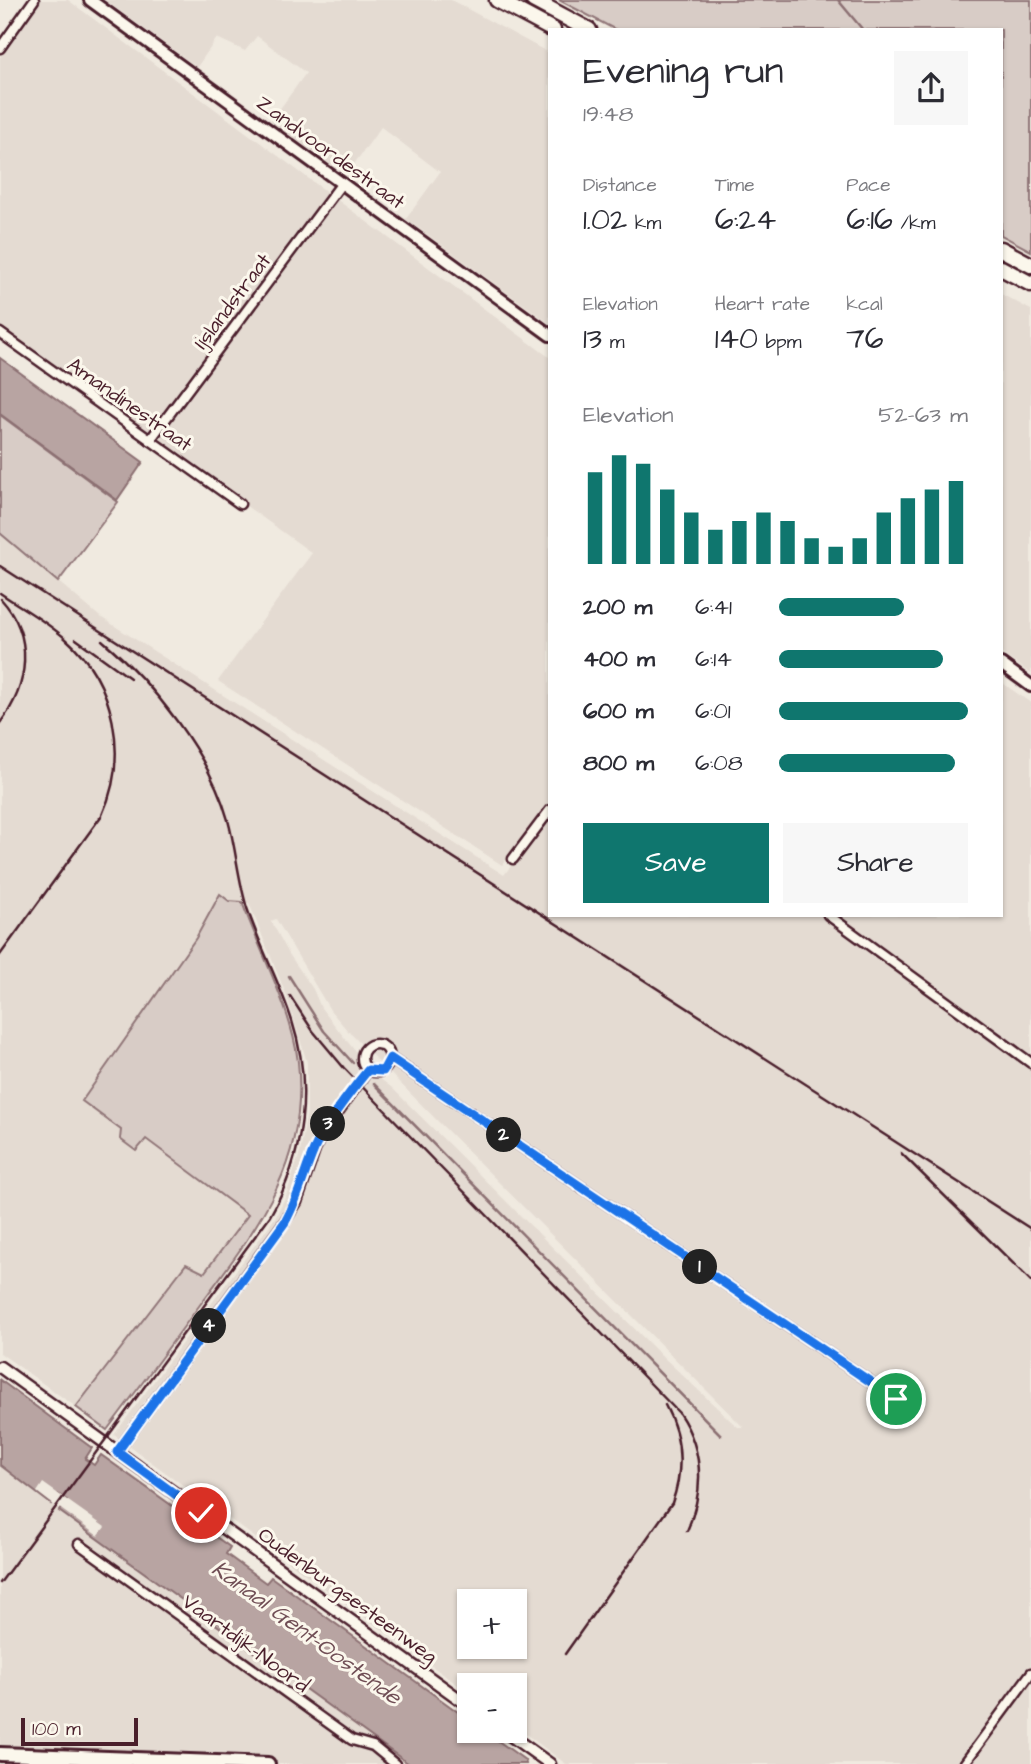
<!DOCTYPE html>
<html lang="en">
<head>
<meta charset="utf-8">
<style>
	body { margin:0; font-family:"Architects Daughter",sans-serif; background:#f7f7f7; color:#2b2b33; height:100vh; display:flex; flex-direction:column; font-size:26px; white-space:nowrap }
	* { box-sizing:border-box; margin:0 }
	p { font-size:23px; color:#7c7c81 }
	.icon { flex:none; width:38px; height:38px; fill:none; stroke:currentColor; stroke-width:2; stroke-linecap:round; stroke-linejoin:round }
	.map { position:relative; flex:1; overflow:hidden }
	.panel { position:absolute; left:548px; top:28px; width:455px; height:889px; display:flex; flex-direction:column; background:#fff; border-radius:0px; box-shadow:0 2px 5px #0004 }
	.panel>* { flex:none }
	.fabs { position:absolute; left:457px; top:1589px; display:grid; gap:14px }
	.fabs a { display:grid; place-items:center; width:70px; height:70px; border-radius:0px; background:#fff; box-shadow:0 2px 5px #0004; font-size:35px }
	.scale { position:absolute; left:21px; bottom:18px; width:117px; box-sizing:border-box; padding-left:7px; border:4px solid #4a1f2b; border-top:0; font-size:19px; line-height:24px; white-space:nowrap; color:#4a1f2b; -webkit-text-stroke:5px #fbf7ec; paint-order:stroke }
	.pin { position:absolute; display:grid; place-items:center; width:60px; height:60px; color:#fff; margin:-30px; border:4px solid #fff; border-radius:50%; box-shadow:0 2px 7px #0007 }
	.km { position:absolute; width:35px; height:35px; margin:-18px; border-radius:50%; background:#222; color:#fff; font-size:19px; line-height:35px; text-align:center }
	.round { display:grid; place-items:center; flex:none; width:74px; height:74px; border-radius:0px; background:#f7f7f7 }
	.overview { display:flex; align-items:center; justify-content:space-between; height:119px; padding:0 35px }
	h1 { font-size:38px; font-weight:600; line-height:52px }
	.figures { display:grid; grid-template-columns:repeat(3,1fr); gap:10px; height:119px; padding:7px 35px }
	.figures div { display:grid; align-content:center }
	.figures b { font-size:30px; font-weight:600 }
	.figures small { font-size:19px; font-weight:400 }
	.figures p { font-size:19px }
	.chart { height:196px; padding:14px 35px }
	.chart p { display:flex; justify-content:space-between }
	.chart svg { width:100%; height:126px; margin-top:7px; stroke:#0f766e; stroke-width:6 }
	.cta { display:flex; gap:14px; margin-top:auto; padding:14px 35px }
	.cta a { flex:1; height:80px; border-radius:0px; background:#0f766e; color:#fff; font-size:28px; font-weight:600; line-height:80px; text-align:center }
	.cta a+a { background:#f7f7f7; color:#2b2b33 }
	ul { padding:0 35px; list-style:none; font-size:23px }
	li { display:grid; grid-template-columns:112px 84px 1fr; align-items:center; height:52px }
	li i { height:18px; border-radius:9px; background:#0f766e }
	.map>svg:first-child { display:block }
	.built { fill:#e4dbd2; fill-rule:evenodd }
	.green { fill:#d8ccc6; stroke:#917678; stroke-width:2 }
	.water { fill:#b8a4a2; stroke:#8c6f72; stroke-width:2 }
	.pier { fill:#f0eae0 }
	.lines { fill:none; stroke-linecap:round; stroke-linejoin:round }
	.stream { stroke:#8c6f72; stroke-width:2.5 }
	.minor-casing { stroke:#4a1f2b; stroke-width:13 }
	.tertiary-casing { stroke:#4a1f2b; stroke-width:15 }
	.secondary-casing { stroke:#4a1f2b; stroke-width:16 }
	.primary-casing { stroke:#4a1f2b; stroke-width:18 }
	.motorway-casing { stroke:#4a1f2b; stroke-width:19 }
	.minor { stroke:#fbf7ec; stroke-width:8 }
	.tertiary { stroke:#fbf7ec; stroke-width:10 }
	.secondary { stroke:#fbf7ec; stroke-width:10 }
	.primary { stroke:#fbf7ec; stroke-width:12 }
	.motorway { stroke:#fbf7ec; stroke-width:14 }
	.rail { stroke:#4a1f2b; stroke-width:2.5 }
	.route-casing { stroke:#fff; stroke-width:14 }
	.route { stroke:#1a73e8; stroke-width:9 }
	.labels { text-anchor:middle; stroke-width:6; stroke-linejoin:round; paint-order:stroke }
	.street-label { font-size:21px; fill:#4a1f2b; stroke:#fbf7ec }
	.water-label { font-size:23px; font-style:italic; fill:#704e55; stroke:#fbf7ec }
</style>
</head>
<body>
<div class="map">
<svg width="1031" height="1764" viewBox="0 0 1031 1764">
	<rect width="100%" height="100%" fill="#f0eae0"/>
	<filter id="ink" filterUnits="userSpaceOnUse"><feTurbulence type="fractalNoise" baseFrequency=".0143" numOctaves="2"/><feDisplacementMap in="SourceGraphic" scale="14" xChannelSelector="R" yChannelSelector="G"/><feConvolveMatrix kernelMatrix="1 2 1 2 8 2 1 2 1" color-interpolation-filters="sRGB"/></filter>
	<g filter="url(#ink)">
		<g class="built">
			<path d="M41,0H68L549,357V801L502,865L218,681L312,553L0,330V57Z"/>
			<path d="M105,0H451L549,53V323L406,219L440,172L381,127L346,175L271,121L306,73L257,36L245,51L217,38L197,67Z"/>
			<path d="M1001,294L1031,310V674L1001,653Z"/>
			<path d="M0,533L99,616L504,875L549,817L550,915H1001V682L1031,703V1764H566L515,1726L514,1685H469V1693L114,1435L275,1218L286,1196L300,1153L307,1112V1062L287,997L249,903L229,901L219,895L196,938L82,1101L121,1130L135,1150L146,1139L248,1215L204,1274L186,1264L76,1407L0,1353ZM276,919L330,1010L348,1031L743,1427H738L731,1421L659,1353L391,1087L375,1075L363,1082L357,1077L359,1056L321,1008L313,989L289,954L271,921ZM469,1601H514V1647H469Z"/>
			<path d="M0,1465L202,1617L401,1758L397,1764H266L0,1746Z"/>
		</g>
		<g class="green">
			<path d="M559,0H1031V251L1001,235V30H616Z"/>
			<path d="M0,415L118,502L58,582L0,533Z"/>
			<path d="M220,894L229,901L242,902C260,952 292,1010 298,1062C309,1164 256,1229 199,1306C169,1347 138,1389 107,1430L76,1407L186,1264L204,1273L248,1215L146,1139L136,1151L120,1139L121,1130L82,1101L196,938Z"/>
		</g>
		<g class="water">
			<path d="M0,358L143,462L117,500L0,414Z"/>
			<path d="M0,1380L92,1448L85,1459L94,1465L101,1455L230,1547L226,1554L266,1583L271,1577L469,1720V1731H484L525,1760L526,1764H409L59,1511L67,1500L58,1494L51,1504L0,1465Z"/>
		</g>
		<path class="pier" d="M43,1483L105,1527L98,1536L58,1507L62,1501L59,1499L54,1505L37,1492Z"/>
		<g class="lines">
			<g class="stream">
				<path d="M838,0L863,30"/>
				<path d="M289,976L324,1031L353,1063"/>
				<path d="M374,1084L721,1435"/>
			</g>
			<g class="minor-casing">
				<g id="minor">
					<path d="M0,48L34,0"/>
					<path d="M0,333L240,504"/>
					<path d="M150,440L342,183"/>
					<path d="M513,859L550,810"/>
					<path d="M828,915L1031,1063"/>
					<circle cx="376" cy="1058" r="14"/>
					<path d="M390,1058L896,1399"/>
					<path d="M117,1452L285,1221L297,1202L319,1139L368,1070"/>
					<path d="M79,1544L352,1740L373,1746L395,1764"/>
					<path d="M964,1764L1031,1673"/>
				</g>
			</g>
			<g class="tertiary-casing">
				<g id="tertiary">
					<path d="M0,1367L469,1706"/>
					<path d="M504,1731L550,1764"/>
				</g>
			</g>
			<g class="secondary-casing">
				<g id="secondary">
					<path d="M90,0L550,335"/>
					<path d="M1001,664L1031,686"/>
				</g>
			</g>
			<g class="primary-casing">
				<path id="primary" d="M0,1754L268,1764"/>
			</g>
			<g class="motorway-casing">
				<g id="motorway">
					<path d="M497,0L553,30"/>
					<path d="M533,0L589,30"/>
					<path d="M1001,249L1031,265"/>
					<path d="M1001,268L1031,284"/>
				</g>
			</g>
			<use href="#minor" class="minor"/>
			<use href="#tertiary" class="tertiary"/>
			<use href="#secondary" class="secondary"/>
			<use href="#primary" class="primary"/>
			<use href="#motorway" class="motorway"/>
			<g class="rail">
				<path d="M0,566L1031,1229"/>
				<path d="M0,593C22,608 46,621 66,639C115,682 129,756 102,815L0,955"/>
				<path d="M76,639L130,678"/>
				<path d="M0,723C29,686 35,636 1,599"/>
				<path d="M290,996L313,1031L344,1068L679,1413C704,1450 704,1491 687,1531"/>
				<path d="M901,1153L1031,1281"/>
				<path d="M0,1583L270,1216C304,1157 313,1086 292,1021C280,983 260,947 247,908C238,879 236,849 228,820C210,755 153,683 102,640"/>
				<path d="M565,1654L672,1503C684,1469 682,1436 665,1405"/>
			</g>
		</g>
	</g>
	<g class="lines" filter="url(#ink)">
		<g class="route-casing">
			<path id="route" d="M201,1513L117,1452L285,1222C300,1196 305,1167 318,1141C331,1116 350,1092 368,1070L383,1071L390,1058L896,1399"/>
		</g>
		<use href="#route" class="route"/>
	</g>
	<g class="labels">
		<g class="street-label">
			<text transform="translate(331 152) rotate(36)" y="7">Zandvoordestraat</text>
			<text transform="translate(232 301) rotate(-53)" y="7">Ijslandstraat</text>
			<text transform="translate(130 404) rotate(35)" y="7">Amandinestraat</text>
			<text transform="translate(348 1595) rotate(36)" y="7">Oudenburgsesteenweg</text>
			<text transform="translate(246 1643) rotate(36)" y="7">Vaartdijk-Noord</text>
		</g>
		<g class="water-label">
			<text transform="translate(307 1632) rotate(36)" y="8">Kanaal Gent-Oostende</text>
		</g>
	</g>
</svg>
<div class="fabs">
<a>+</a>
<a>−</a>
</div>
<div class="scale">100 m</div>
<div class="pin" style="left:896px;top:1399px;background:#1e9e55"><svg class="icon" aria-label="arrive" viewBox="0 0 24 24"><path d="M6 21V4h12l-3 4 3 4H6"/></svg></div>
<div class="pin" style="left:201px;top:1513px;background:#d93025"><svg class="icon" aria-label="check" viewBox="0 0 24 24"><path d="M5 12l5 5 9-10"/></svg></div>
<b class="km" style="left:700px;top:1267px">1</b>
<b class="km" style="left:504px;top:1135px">2</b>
<b class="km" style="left:328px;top:1124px">3</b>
<b class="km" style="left:209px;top:1326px">4</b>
<section class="panel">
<div class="overview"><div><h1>Evening run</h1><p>19:48</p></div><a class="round"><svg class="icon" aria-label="share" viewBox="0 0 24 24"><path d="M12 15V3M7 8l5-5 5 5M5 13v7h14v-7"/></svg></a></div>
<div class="figures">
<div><p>Distance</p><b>1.02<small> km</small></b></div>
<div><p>Time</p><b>6:24</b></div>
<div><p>Pace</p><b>6:16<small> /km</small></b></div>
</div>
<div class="figures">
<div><p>Elevation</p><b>13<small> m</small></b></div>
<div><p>Heart rate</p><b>140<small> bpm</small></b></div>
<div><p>kcal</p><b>76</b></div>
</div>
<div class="chart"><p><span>Elevation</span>52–63 m</p>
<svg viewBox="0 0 160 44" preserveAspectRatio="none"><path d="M5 44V12M15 44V6M25 44V9M35 44V18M45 44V26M55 44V32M65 44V29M75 44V26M85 44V29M95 44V35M105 44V38M115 44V35M125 44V26M135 44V21M145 44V18M155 44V15"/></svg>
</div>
<ul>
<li><b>200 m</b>6:41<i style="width:66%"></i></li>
<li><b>400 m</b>6:14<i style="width:87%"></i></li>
<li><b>600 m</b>6:01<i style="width:100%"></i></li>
<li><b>800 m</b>6:08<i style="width:93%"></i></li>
</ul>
<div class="cta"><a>Save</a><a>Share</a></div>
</section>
</div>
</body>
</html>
